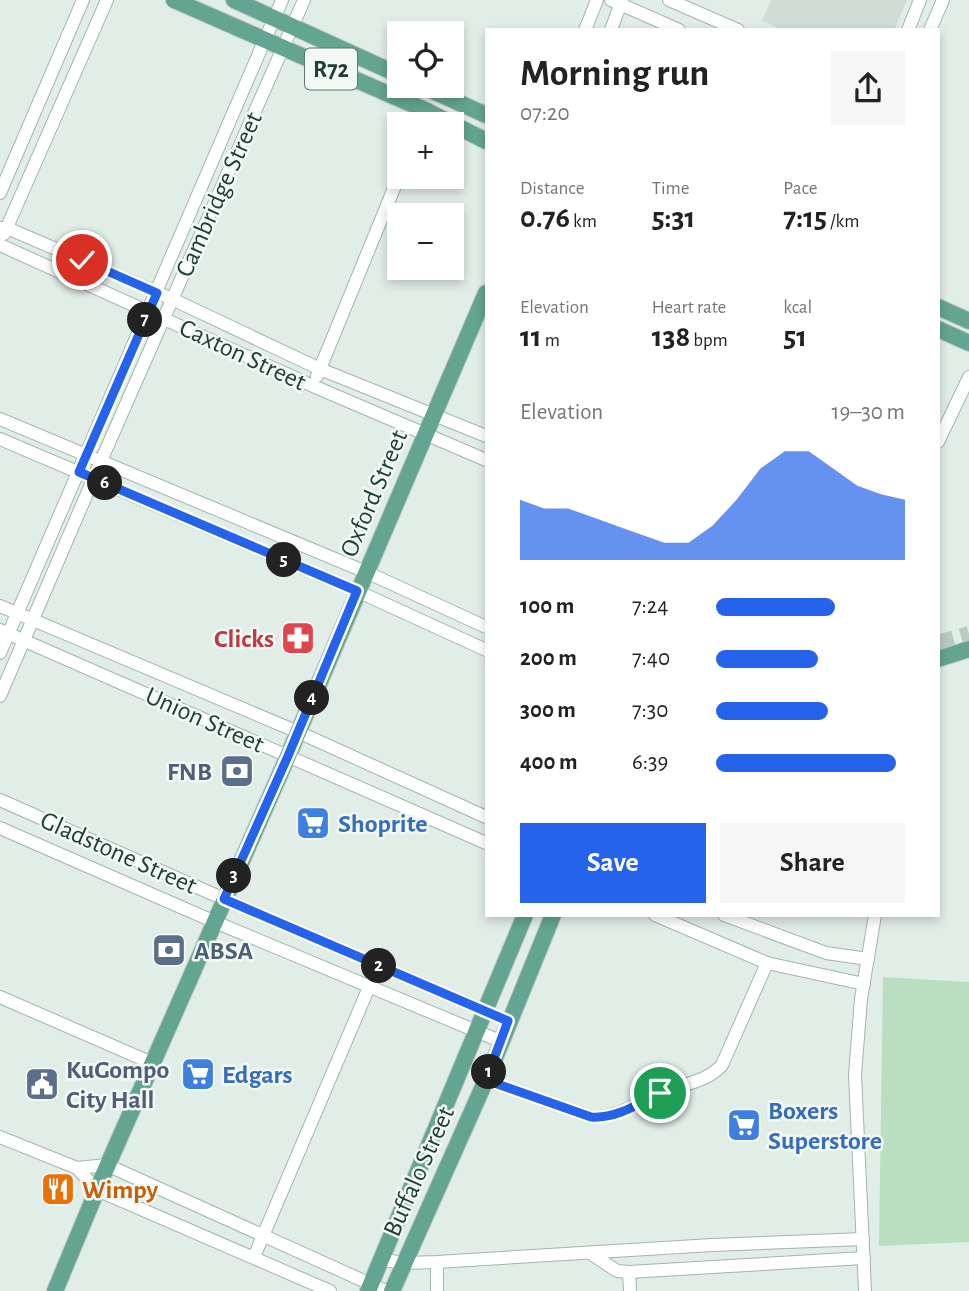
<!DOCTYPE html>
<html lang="en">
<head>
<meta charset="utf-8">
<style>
	body { margin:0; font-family:"Alegreya Sans",sans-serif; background:#f6f6f6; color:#222; height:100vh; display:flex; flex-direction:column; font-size:26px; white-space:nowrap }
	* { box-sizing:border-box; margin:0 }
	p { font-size:23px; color:#767676 }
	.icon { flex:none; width:38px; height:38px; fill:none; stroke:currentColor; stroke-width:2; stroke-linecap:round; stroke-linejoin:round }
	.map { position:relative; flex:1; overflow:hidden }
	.panel { position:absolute; left:485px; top:28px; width:455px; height:889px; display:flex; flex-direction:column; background:#fff; border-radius:0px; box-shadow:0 4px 10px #0003 }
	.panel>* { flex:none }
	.fabs { position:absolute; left:387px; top:21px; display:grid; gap:14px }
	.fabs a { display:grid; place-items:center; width:77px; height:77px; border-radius:0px; background:#fff; box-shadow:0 4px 10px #0003; font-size:35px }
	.pin { position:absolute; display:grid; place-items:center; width:60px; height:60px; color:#fff; margin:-30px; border:4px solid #fff; border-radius:50%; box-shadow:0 2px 7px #0007 }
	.km { position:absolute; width:35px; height:35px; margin:-18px; border-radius:50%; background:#222; color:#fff; font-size:19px; line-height:35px; text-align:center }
	.round { display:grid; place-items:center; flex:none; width:74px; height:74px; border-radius:0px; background:#f6f6f6 }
	.summary { display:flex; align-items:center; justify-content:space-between; height:119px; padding:0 35px }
	h1 { font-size:38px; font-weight:600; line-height:52px }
	.metrics { display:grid; grid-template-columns:repeat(3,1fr); gap:10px; height:119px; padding:7px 35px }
	.metrics div { display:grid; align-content:center }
	.metrics b { font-size:30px; font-weight:600 }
	.metrics small { font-size:19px; font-weight:400 }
	.metrics p { font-size:19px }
	.chart { height:196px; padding:14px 35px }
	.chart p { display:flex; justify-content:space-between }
	.chart svg { width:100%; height:126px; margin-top:7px; fill:#2563eb; opacity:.7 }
	.primary-button { display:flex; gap:14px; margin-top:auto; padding:14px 35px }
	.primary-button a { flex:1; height:80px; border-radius:0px; background:#2563eb; color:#fff; font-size:28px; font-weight:600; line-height:80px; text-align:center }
	.primary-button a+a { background:#f6f6f6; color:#222 }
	ul { padding:0 35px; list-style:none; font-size:23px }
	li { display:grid; grid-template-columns:112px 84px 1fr; align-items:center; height:52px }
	li i { height:18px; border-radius:9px; background:#2563eb }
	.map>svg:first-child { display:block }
	.built { fill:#cfddd6 }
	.green { fill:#b9dfc0 }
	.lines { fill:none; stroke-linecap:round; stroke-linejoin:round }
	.major-tunnel { stroke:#bacac3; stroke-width:16; stroke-dasharray:16 8; stroke-linecap:butt }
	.minor-casing { stroke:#a3b5ae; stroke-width:14 }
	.major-casing { stroke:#c1c9c6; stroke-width:18 }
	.minor { stroke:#fff; stroke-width:12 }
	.major { stroke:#63a590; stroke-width:16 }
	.route-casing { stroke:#fff; stroke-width:14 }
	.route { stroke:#2563eb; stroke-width:9 }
	.labels { text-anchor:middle; stroke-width:5; stroke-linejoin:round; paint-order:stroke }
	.shield { fill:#f2f9f5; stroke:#5f776e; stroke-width:2 }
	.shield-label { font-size:24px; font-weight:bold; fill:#203f34 }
	.street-label { font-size:26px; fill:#203f34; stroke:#f2f9f5 }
	.health-label { font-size:26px; font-weight:bold; fill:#be3a42; stroke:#f2f9f5; text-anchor:end }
	.service-label { font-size:26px; font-weight:bold; fill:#4e5e75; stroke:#f2f9f5; text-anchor:start }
	.shop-label { font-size:26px; font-weight:bold; fill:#366cbe; stroke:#f2f9f5; text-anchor:start }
	.food-label { font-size:26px; font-weight:bold; fill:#c56008; stroke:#f2f9f5; text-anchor:start }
</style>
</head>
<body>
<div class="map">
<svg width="969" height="1291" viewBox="0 0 969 1291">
	<rect width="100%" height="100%" fill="#e1ede7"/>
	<path class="built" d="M771,0H907L894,30H783L762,21Z"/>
	<path class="green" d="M883,977L969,982V1242L879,1246Z"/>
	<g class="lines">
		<path class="major-tunnel" d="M938,643L969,634"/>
		<g class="minor-casing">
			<g id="minor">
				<path d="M611,0L679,30"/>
				<path d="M669,0L738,30"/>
				<path d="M585,30L597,0"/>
				<path d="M611,30L622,0"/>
				<path d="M908,30L920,0"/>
				<path d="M930,30L943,0"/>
				<path d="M420,124L425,110"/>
				<path d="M0,193L83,0"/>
				<path d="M0,228H7L172,299L320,369L486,436"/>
				<path d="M4,234L107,0"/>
				<path d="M0,245L313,386L486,460"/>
				<path d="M317,376L399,176"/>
				<path d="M0,419L366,572L486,627"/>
				<path d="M0,439L357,591L486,650"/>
				<path d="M938,442L969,377"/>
				<path d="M0,606L298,732L486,817"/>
				<path d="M0,630L486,843"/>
				<path d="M0,653L282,0"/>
				<path d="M0,696L101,461L304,0"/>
				<path d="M0,800L224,899L508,1021"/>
				<path d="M0,828L215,922L500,1041"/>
				<path d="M655,915L767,963L864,984"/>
				<path d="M724,915L826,953L868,959"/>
				<path d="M0,997L152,1063"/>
				<path d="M486,1080L591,1117C618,1119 639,1101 663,1092C683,1084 707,1082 722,1065L767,963"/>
				<path d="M0,1137L77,1168L97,1190L330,1291"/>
				<path d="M77,1168L107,1165L386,1291"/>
				<path d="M590,1253L617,1271L629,1272L864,1258"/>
				<path d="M254,1257L378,966"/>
				<path d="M383,1260L405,1263L437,1262L712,1245L863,1239"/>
				<path d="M629,1272L630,1291"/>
				<path d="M437,1291V1262"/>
				<path d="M865,1291L855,1075L861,999L875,915"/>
			</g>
		</g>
		<g class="major-casing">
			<g id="major">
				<path d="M174,0L425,110L486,141"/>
				<path d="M234,0L399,75"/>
				<path d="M422,86L486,115"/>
				<path d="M938,307L969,321"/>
				<path d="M938,329L969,343"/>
				<path d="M938,659L969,649"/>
				<path d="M55,1291L102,1178L288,756L486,293"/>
				<path d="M368,1291L525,915"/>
				<path d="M392,1291L486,1080L553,915"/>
			</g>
		</g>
		<use href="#minor" class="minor"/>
		<use href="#major" class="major"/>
	</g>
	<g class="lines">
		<g class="route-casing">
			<path id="route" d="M82,260L157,293L79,472L357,591L288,756L224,899L508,1021L486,1080L591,1117C616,1119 638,1104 660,1093"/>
		</g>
		<use href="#route" class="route"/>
	</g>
	<defs>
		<g id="pharmacy-square" transform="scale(1.75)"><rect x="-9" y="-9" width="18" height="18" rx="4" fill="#e0444e" stroke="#f2f9f5"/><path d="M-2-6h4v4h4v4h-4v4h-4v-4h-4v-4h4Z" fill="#fff"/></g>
		<g id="bank-square" transform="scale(1.75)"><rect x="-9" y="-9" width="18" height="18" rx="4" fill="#5c6f8a" stroke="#f2f9f5"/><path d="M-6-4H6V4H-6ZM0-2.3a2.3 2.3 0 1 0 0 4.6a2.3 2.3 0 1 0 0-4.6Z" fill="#fff"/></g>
		<g id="supermarket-square" transform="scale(1.75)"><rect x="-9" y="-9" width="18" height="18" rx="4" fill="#3f7fe0" stroke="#f2f9f5"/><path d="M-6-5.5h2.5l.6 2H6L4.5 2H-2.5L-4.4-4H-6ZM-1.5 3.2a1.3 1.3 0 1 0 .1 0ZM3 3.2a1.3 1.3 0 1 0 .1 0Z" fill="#fff"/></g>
		<g id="civic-square" transform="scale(1.75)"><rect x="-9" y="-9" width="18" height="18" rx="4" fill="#5c6f8a" stroke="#f2f9f5"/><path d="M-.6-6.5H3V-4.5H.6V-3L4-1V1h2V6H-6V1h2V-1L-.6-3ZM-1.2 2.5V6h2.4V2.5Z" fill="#fff"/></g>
		<g id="restaurant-square" transform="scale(1.75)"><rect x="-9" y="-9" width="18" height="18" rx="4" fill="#e8710a" stroke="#f2f9f5"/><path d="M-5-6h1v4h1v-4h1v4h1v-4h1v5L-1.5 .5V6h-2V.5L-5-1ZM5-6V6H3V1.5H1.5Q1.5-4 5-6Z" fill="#fff"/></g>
	</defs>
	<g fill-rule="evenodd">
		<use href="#pharmacy-square" x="298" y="638"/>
		<use href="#bank-square" x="237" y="771"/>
		<use href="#supermarket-square" x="313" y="823"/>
		<use href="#bank-square" x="169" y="950"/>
		<use href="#supermarket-square" x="198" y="1074"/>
		<use href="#civic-square" x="42" y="1084"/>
		<use href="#supermarket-square" x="744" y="1125"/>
		<use href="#restaurant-square" x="58" y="1189"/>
	</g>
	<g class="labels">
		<rect class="shield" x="305" y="48.5" width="52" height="41" rx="5"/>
		<g class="shield-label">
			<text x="331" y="77">R72</text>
		</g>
		<g class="street-label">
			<text transform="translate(218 194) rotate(-66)" y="9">Cambridge Street</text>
			<text transform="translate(243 354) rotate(25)" y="9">Caxton Street</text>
			<text transform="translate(373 493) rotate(-67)" y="9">Oxford Street</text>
			<text transform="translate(205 719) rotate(24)" y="9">Union Street</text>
			<text transform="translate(119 852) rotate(24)" y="9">Gladstone Street</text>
			<text transform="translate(418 1171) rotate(-66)" y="9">Buffalo Street</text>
		</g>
		<g class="health-label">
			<text x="274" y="647">Clicks</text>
		</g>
		<g class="service-label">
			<text x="212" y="780" text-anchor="end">FNB</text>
			<text x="194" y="959">ABSA</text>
			<text x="66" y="1078">KuGompo<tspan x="66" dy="30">City Hall</tspan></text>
		</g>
		<g class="shop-label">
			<text x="338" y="832">Shoprite</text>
			<text x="222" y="1083">Edgars</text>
			<text x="768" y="1119">Boxers<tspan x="768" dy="30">Superstore</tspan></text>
		</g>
		<g class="food-label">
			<text x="82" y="1198">Wimpy</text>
		</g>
	</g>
</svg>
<div class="fabs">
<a><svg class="icon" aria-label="locate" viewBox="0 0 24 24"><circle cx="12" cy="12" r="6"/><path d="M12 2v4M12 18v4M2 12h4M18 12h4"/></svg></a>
<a>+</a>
<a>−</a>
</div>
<div class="pin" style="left:660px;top:1093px;background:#1e9e55"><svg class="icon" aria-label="arrive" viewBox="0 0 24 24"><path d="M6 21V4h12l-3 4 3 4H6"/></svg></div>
<div class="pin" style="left:82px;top:260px;background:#d93025"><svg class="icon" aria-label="check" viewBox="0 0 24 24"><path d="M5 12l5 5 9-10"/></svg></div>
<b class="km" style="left:489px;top:1072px">1</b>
<b class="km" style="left:379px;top:966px">2</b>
<b class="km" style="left:234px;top:876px">3</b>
<b class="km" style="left:312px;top:698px">4</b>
<b class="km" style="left:284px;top:560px">5</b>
<b class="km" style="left:105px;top:483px">6</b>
<b class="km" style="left:145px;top:320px">7</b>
<section class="panel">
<div class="summary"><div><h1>Morning run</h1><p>07:20</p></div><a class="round"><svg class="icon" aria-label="share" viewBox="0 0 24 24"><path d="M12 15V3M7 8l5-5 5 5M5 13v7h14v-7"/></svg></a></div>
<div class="metrics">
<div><p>Distance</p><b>0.76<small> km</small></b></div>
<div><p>Time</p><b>5:31</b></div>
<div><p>Pace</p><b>7:15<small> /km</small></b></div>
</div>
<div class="metrics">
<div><p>Elevation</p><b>11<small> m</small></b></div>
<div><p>Heart rate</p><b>138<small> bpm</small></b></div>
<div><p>kcal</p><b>51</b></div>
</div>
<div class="chart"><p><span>Elevation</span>19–30 m</p>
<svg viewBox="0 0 160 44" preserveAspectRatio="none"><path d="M0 44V23L10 26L20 26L30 29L40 32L50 35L60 38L70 38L80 32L90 23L100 12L110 6L120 6L130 12L140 18L150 21L160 23V44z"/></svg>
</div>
<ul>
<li><b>100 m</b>7:24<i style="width:63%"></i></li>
<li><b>200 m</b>7:40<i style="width:54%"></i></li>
<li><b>300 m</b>7:30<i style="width:59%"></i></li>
<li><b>400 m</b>6:39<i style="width:95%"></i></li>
</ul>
<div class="primary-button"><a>Save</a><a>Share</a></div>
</section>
</div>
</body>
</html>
